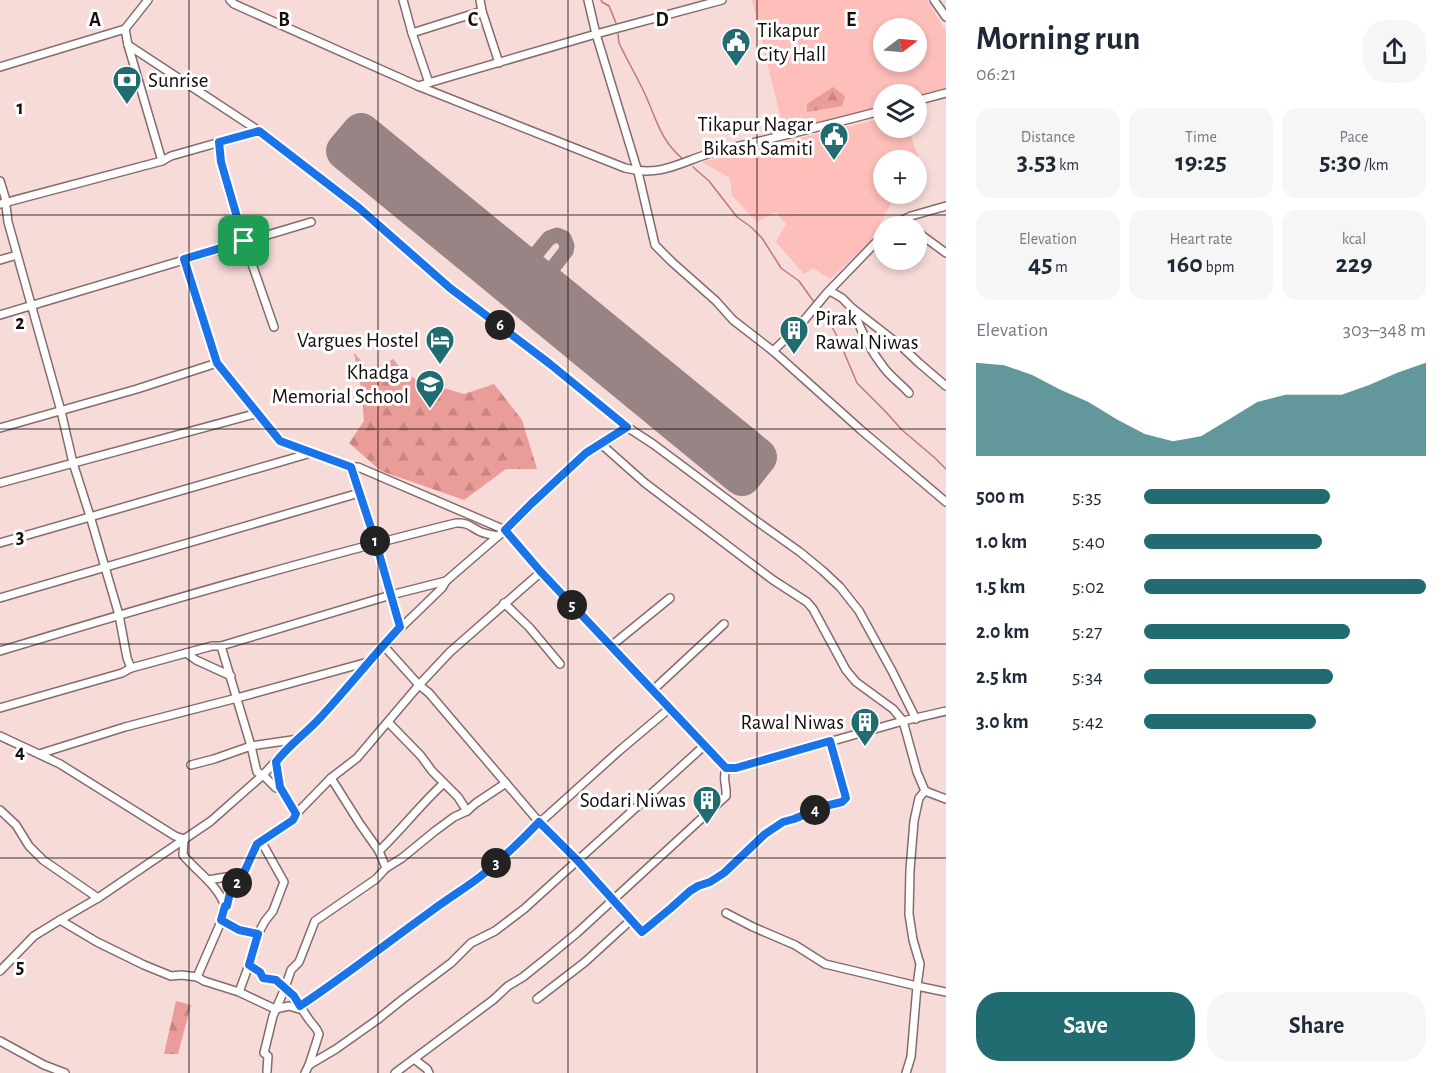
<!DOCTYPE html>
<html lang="en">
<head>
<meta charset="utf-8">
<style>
	body { margin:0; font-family:"Alegreya Sans",sans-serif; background:#f6f6f7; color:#1f2937; height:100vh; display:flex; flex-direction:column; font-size:22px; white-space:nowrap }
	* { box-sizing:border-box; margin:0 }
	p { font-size:20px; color:#747a83 }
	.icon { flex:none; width:33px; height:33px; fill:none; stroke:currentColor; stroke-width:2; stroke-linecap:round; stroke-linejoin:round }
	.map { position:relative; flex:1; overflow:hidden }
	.sheet { display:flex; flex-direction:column; background:#fff; width:510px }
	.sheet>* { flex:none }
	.needle { width:39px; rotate:74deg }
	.tools { position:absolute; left:873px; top:18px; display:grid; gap:12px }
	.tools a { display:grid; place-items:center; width:54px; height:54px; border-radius:50%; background:#fff; box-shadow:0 3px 9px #0003; font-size:30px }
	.pin { position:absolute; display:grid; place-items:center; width:51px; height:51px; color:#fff; margin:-26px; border-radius:12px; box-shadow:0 3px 9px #0006 }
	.km { position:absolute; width:30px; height:30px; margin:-15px; border-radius:50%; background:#222; color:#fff; font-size:16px; line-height:30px; text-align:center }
	.round { display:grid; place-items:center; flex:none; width:63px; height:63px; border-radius:24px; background:#f6f6f7 }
	.summary { display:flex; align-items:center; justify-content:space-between; height:102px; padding:0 30px }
	h1 { font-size:33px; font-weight:700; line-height:45px }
	.metrics { display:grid; grid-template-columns:repeat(3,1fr); gap:9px; height:102px; padding:6px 30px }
	.metrics div { display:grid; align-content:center; border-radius:15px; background:#f6f6f7; text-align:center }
	.metrics b { font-size:26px; font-weight:700 }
	.metrics small { font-size:16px; font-weight:400 }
	.metrics p { font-size:16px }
	.chart { height:168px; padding:12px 30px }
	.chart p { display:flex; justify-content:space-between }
	.chart svg { width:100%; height:108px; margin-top:6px; fill:#206c71; opacity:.7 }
	.primary-button { display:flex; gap:12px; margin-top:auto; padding:12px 30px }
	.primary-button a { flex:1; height:69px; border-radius:24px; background:#206c71; color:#fff; font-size:24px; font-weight:700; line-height:69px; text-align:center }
	.primary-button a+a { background:#f6f6f7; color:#1f2937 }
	ul { padding:0 30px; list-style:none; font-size:20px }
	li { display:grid; grid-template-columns:96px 72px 1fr; align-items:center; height:45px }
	li i { height:15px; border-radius:8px; background:#206c71 }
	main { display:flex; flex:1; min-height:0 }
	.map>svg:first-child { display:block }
	.grass { fill:#febeba; fill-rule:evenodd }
	.forest { fill:url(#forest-firs) }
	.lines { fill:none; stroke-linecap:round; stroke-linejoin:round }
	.stream { stroke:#c27774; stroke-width:1.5 }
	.taxiway { stroke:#988484; stroke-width:15 }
	.runway { stroke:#988484; stroke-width:38 }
	.minor-casing { stroke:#856c6a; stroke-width:10 }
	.minor { stroke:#fff; stroke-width:7 }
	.route-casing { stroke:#fff; stroke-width:12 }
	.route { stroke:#1a73e8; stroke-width:8 }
	.grid { fill:none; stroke:#160d0d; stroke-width:1.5; stroke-opacity:0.55 }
	.labels { text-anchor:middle; stroke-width:6; stroke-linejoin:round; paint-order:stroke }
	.poi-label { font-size:21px; fill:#160d0d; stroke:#fff; text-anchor:end }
	.grid-label { font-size:20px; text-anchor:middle; font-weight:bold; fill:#160d0d; stroke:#fff; stroke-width:6; stroke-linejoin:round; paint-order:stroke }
</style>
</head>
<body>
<main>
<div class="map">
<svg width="946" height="1073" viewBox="0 0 946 1073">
	<defs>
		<pattern id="forest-firs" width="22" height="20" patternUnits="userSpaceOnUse" patternTransform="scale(1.5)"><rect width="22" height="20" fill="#ea9c98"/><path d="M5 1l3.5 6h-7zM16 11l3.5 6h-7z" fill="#c88582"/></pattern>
	</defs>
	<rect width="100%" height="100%" fill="#f7dbd9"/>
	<g class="grass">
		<path d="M752,0H927L946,31V88L917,96L916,94H884L883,106L784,132ZM884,28H916V62H884Z"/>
		<path d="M883,118L884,128H908L919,159L917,167L916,160H884V194H899L893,200L870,242L830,279L813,268L804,274L776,242L786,224L776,212L757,222L732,196L730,178L702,162Z"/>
	</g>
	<g class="forest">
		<path d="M833,87L845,96L842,106L807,112V104Z"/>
		<path d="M354,353L372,373L393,359L398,365L416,380L464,394L494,384L522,420L537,469H506L464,500L381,471L349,443L364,421L361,388Z"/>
		<path d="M176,1001L191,1005L178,1054H164Z"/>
	</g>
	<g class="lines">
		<g class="stream">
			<path d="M601,0L602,2L609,6L616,23"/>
			<path d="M618,34L619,43C627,60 637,77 645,94C656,118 661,142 683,159"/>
			<path d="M693,167L709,181L737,217L751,227L762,238L781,268L799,281L814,302"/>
			<path d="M819,308L827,318L838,338L857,383L885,411L902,430L935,458L946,469"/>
		</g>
		<path class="taxiway" d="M518,276L549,238L557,235L564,238L567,246L566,251L535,291"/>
		<path class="runway" d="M361,132L758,457L742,477L345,151Z"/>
		<g class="minor-casing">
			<g id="minor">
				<path d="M148,0L125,29L128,45L162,161"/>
				<path d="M230,0L234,4L418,86L625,168C664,178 682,160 718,151C773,138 829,125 884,110"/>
				<path d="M403,0L412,33L429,83"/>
				<path d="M480,0L482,11L499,63"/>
				<path d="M588,0L596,34L638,172L655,245L672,262L716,301L733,320L773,351L861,430L946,502"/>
				<path d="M934,0L946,17"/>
				<path d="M412,33L482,11"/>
				<path d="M128,45L259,131L359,208L450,288L550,364L627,427L653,444L755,520L800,552L823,571L840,587L859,611L892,671L916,719"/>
				<path d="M0,67L125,29"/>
				<path d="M418,86L596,34L722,0"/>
				<path d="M916,101L946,93"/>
				<path d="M219,142L221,162L244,241L274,327"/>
				<path d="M0,181L5,197L8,222L61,411L73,463L90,516L119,615L127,658L131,668L212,646H221L251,746L257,772L263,775L276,788L280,787L296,814"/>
				<path d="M0,204L162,161L171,156L259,131"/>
				<path d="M891,226L911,216L946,206"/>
				<path d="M916,231L946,253"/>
				<path d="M184,259L217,363L280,441L351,467L376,543L400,628"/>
				<path d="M0,260L17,255"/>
				<path d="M830,291L842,298L852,308L902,347L919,363L946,386"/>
				<path d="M853,309C860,329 872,353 885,369C892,378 902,385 909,393"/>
				<path d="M0,315L311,222"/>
				<path d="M773,351L801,324L826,294L884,234"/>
				<path d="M0,428L137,389L217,363"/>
				<path d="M601,444L645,483L773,580L807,602L813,609L846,670L856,682L893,709L903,721L917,772L925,791L946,799"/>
				<path d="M351,467H358L505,530L541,572L726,768H737L903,721L946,711"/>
				<path d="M0,483L258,413"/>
				<path d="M0,543L311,453"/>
				<path d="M0,598L359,493"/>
				<path d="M504,603L529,627L560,664"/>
				<path d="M383,645L419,685L450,652L541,572"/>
				<path d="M221,646L391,595L446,581"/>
				<path d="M611,646L670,598"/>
				<path d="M0,651C151,605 303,561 456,523C468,522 472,528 481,532C486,534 493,535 498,536"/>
				<path d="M186,653L196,660L231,676"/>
				<path d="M653,690L724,624"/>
				<path d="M0,708L122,673L131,668"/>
				<path d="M388,722L421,756L432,771L458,797L467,811"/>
				<path d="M0,736L60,764L175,836L184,839L183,855C197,872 217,884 225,906L220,924L197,977"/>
				<path d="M39,754L125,727L237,698L368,662"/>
				<path d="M276,762L280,787"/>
				<path d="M191,765L214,759L251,746L299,739"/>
				<path d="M925,791L919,798L914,821L910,870L909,914L913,940L920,964L917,986L946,992"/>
				<path d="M0,810L16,825L29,846L43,860L98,898"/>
				<path d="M379,851C402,829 421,804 444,783"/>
				<path d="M386,868L402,858L435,831L454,817L467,811L476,803L506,783"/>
				<path d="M208,880L226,877H242L257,844L293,820L296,814L331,778L357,758L419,685L429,693L539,822L578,861L642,932L671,908L690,891L698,886L710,882L724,873L765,834L783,822L794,819L825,806L842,802L846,798L830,741"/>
				<path d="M225,906H227L231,888L242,877"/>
				<path d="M726,913L753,927L795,945L825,964L917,986L911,1057L906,1073"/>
				<path d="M60,920L97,942L144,965L171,976L182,975L197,977L204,981L239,992L275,1009L289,1006L299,1009L300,1006L325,989L342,975L361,964L431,911L484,873L619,751L670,708"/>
				<path d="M221,920L239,930L258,934L265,921L273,911L284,882L261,841"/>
				<path d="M249,965L260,972L263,978L276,980L285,988L291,970L299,962L315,921L376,879L386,868L379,851L360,824L331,778"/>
				<path d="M0,971L34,936L60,920L98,898L211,821L263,775L284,752L299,739L320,718L383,645L442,588L446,581L505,530L531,504L586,453L627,427"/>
				<path d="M239,992L249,965L258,934"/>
				<path d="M537,999L585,962L631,920"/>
				<path d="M0,1041L44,1065L65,1073"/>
				<path d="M414,1059L427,1069L429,1073"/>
				<path d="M267,1071L268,1056L264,1053L273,1016L285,988C296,998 302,1010 310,1021C314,1026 317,1028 319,1034L309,1065"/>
				<path d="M305,1073L309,1065L336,1049L377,1020L403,999L451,963L471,943L495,931L524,909L705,745"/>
				<path d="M395,1073L493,1000L508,986L523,977L543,961L577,933L726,796C727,784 722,781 726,768"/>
			</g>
		</g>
		<use href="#minor" class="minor"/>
	</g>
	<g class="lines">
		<g class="route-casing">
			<path id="route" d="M259,131L359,208L450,288L550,364L627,427L586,453L531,504L505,530L541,572L726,768H736L830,741L846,798L842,802L825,806L794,819L783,822L765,834L724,873L710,882L698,886L690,891L671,908L642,932L578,861L539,822C522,840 505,856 486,872C468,887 448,898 430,912C387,943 345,976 300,1006L294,996L276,980L263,978L260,972L249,965L258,934L239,930L221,920L225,906H227L231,888L242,877L257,844L293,820L296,814L280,787L276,762C288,746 305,734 319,719C347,689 372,657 400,627L376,543L351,467L280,441L217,363L184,259L244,241L221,162L219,142Z"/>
		</g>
		<use href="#route" class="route"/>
	</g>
	<path class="grid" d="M189,0V1073M378,0V1073M568,0V1073M757,0V1073M0,215H946M0,429H946M0,644H946M0,858H946"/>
	<defs>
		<g id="civic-pin" transform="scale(1.5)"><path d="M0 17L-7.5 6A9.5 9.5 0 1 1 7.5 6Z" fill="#206c71" stroke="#fff"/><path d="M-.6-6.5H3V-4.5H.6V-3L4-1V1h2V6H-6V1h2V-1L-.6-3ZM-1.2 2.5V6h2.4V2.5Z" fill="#fff"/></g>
		<g id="bank-pin" transform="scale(1.5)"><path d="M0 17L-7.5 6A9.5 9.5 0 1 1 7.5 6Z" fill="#206c71" stroke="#fff"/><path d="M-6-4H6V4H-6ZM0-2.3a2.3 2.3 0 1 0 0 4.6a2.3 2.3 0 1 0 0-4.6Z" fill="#fff"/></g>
		<g id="building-pin" transform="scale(1.5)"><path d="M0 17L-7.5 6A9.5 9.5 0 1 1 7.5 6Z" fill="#206c71" stroke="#fff"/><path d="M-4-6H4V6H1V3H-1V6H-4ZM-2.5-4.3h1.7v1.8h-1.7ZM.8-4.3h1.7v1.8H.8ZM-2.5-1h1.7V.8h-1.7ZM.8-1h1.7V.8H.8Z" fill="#fff"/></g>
		<g id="hotel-pin" transform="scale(1.5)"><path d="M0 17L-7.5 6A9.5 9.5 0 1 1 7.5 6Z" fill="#206c71" stroke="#fff"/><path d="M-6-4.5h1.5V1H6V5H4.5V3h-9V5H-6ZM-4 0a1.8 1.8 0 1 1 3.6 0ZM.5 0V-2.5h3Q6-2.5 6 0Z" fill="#fff"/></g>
		<g id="school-pin" transform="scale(1.5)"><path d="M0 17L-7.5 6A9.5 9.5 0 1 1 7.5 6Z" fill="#206c71" stroke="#fff"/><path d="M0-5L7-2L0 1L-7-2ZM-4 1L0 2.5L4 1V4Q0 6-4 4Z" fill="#fff"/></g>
	</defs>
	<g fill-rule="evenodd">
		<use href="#civic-pin" x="736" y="42"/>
		<use href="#bank-pin" x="127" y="80"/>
		<use href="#civic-pin" x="834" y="136"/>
		<use href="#building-pin" x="794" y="330"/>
		<use href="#hotel-pin" x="440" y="340"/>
		<use href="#school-pin" x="430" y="384"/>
		<use href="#building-pin" x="865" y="722"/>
		<use href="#building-pin" x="707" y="800"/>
	</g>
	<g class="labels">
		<g class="poi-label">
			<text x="757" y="37" text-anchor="start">Tikapur<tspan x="757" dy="24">City Hall</tspan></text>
			<text x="148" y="87" text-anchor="start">Sunrise</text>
			<text x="813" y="131">Tikapur Nagar<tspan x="813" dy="24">Bikash Samiti</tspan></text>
			<text x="815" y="325" text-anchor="start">Pirak<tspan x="815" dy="24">Rawal Niwas</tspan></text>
			<text x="419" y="347">Vargues Hostel</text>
			<text x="409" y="379">Khadga<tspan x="409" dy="24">Memorial School</tspan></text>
			<text x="844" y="729">Rawal Niwas</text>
			<text x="686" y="807">Sodari Niwas</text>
		</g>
	</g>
	<g class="grid-label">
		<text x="95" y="26">A</text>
		<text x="284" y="26">B</text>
		<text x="473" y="26">C</text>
		<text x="662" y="26">D</text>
		<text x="851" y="26">E</text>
		<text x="20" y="114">1</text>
		<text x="20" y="329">2</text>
		<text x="20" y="543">3</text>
		<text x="20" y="758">4</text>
		<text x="20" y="973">5</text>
	</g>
</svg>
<div class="tools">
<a><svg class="needle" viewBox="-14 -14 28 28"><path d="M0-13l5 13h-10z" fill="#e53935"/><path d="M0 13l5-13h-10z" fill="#747a83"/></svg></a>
<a><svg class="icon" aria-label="layers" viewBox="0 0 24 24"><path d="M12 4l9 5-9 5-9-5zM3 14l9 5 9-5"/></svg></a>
<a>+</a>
<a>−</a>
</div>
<div class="pin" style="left:244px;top:241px;background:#1e9e55"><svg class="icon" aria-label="arrive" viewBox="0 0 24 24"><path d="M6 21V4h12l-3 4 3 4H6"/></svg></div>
<b class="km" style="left:375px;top:541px">1</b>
<b class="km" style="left:237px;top:883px">2</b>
<b class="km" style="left:496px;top:863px">3</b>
<b class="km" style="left:815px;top:810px">4</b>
<b class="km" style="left:572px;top:605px">5</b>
<b class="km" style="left:500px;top:325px">6</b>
</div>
<section class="sheet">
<div class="summary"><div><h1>Morning run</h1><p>06:21</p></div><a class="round"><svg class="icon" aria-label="share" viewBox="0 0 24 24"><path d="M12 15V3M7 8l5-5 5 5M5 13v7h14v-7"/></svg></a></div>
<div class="metrics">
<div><p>Distance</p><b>3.53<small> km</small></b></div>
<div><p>Time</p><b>19:25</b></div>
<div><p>Pace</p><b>5:30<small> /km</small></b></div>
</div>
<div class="metrics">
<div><p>Elevation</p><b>45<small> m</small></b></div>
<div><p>Heart rate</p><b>160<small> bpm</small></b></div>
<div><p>kcal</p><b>229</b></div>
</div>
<div class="chart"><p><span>Elevation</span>303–348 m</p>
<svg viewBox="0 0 160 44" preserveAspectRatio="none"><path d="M0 44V6L10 7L20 11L30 17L40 22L50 29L60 35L70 38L80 36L90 29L100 22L110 19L120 19L130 19L140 15L150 10L160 6V44z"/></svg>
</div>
<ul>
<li><b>500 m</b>5:35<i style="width:66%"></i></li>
<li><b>1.0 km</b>5:40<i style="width:63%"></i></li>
<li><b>1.5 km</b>5:02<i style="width:100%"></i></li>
<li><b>2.0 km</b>5:27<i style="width:73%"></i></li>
<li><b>2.5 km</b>5:34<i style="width:67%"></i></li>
<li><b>3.0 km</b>5:42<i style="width:61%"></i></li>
</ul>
<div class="primary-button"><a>Save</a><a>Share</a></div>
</section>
</main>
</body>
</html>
